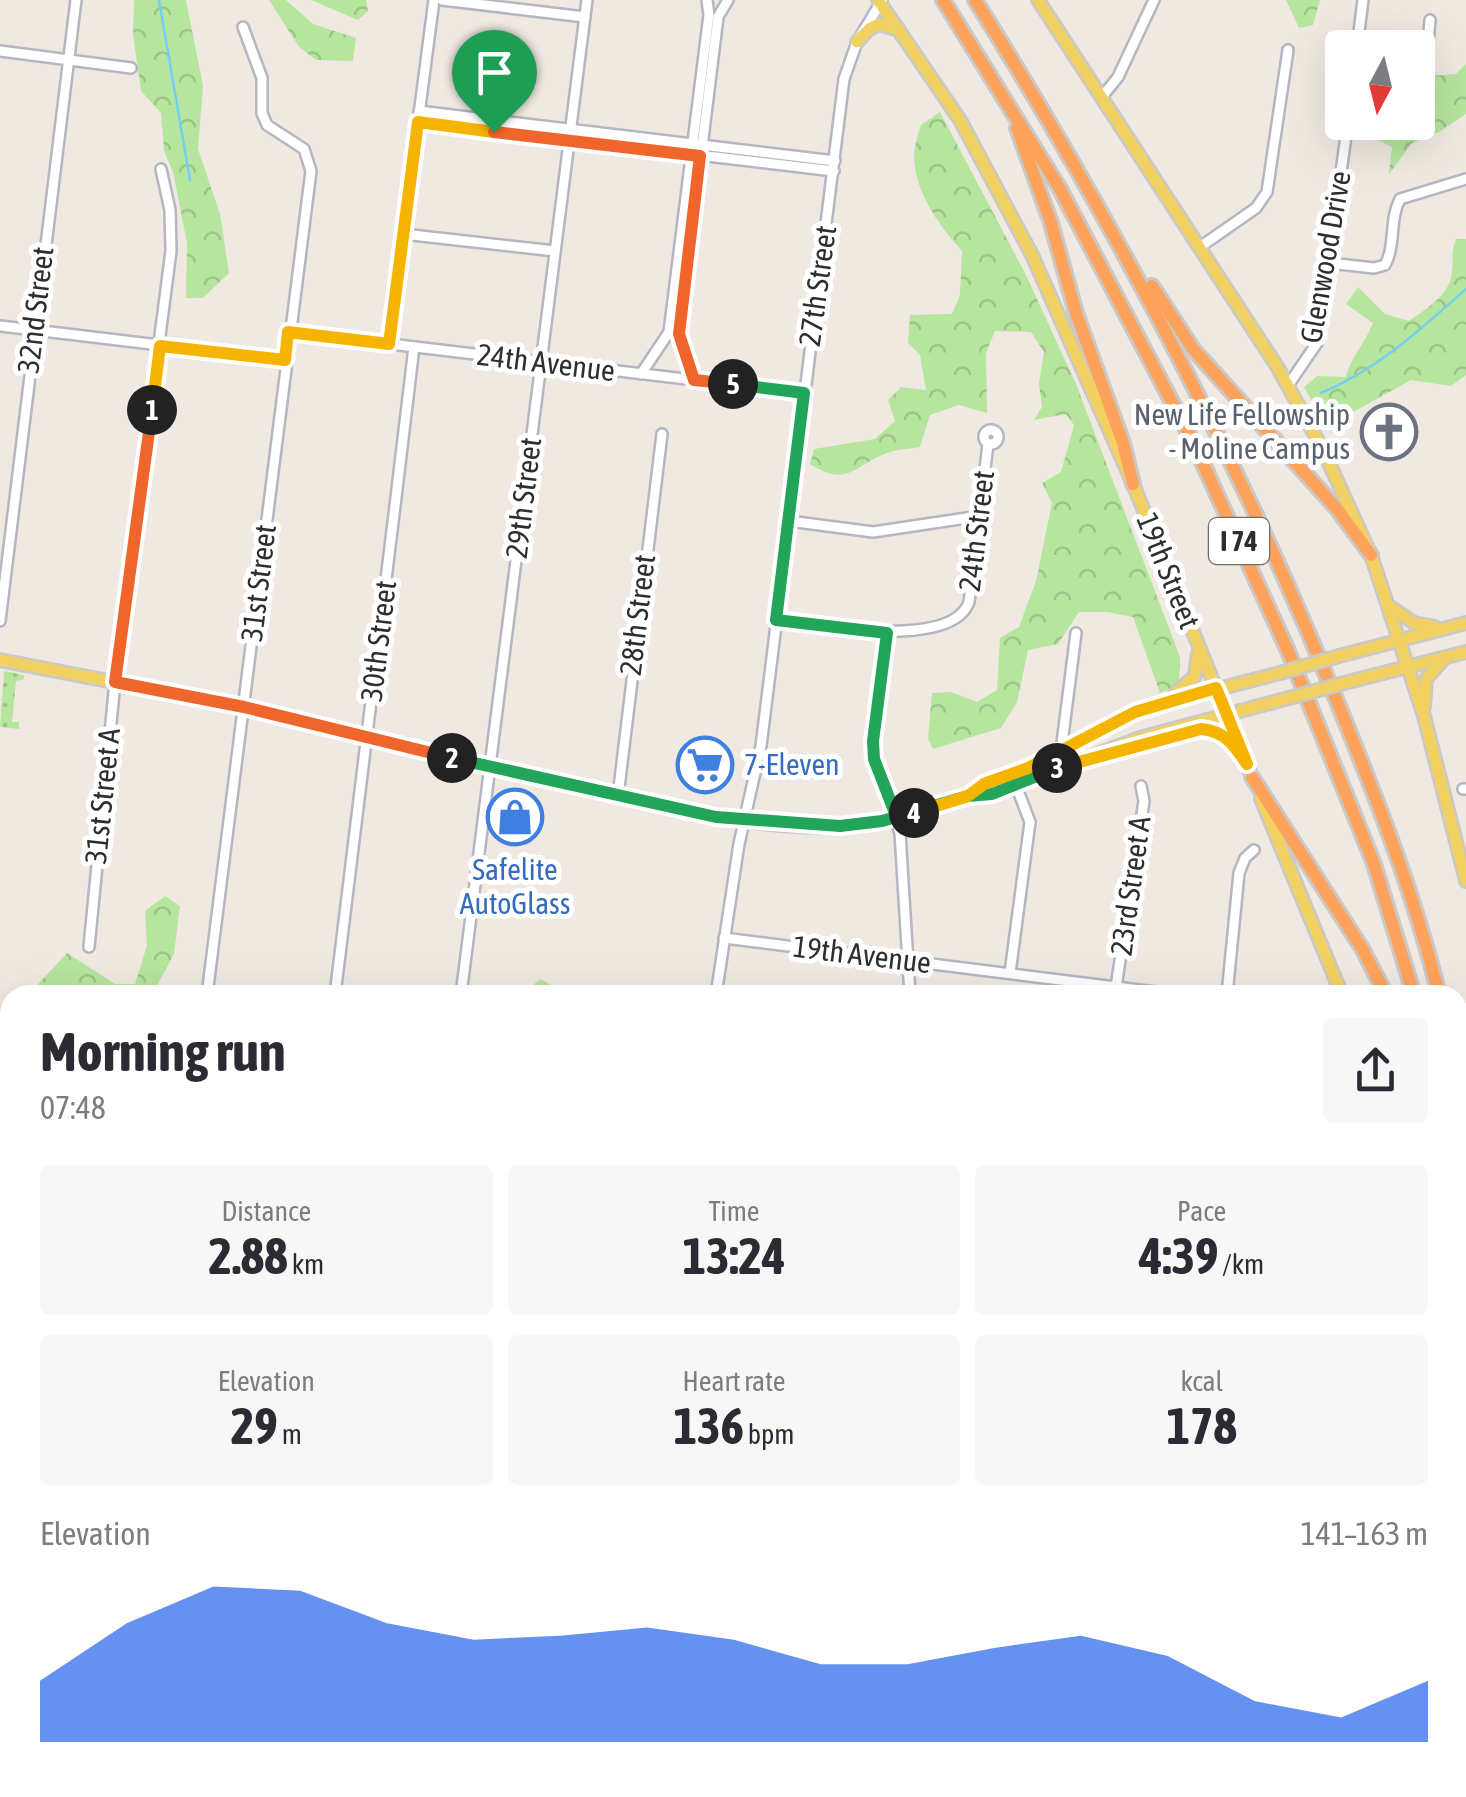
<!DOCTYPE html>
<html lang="en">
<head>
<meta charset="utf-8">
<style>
	body { margin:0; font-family:"Asap Condensed",sans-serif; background:#f7f7f7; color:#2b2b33; height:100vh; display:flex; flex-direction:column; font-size:38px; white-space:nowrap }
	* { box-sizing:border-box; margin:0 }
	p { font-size:32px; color:#7c7c81 }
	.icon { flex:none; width:55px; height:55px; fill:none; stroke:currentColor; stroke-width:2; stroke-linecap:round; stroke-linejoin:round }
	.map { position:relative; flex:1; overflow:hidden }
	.panel { position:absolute; left:0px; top:985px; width:1468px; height:812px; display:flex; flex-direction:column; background:#fff; border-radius:30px 30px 0 0; box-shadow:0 10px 40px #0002 }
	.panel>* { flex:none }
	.needle { width:65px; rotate:187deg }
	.tools { position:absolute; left:1325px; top:30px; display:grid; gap:20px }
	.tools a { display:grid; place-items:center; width:110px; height:110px; border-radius:10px; background:#fff; box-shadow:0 10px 40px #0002; font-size:50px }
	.pin { position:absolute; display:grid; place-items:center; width:85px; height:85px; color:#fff; margin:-102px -42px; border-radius:50% 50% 50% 0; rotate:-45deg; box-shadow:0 0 10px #0007 }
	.pin .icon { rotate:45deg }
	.km { position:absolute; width:50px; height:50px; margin:-25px; border-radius:50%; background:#222; color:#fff; font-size:28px; line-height:50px; text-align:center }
	.round { display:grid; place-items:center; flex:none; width:105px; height:105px; border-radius:10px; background:#f7f7f7 }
	.head { display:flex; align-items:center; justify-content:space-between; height:170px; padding:0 40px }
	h1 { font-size:55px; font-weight:700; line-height:75px }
	.stats { display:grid; grid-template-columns:repeat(3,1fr); gap:15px; height:170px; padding:10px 40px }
	.stats div { display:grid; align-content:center; border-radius:10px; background:#f7f7f7; text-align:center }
	.stats b { font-size:50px; font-weight:700 }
	.stats small { font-size:28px; font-weight:400 }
	.stats p { font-size:28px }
	.chart { height:280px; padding:20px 40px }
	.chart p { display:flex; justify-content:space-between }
	.chart svg { width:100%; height:180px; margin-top:10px; fill:#2563eb; opacity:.7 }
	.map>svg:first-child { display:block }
	.grass { fill:url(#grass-dots) }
	.forest { fill:url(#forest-crowns) }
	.park { fill:url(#park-tufts) }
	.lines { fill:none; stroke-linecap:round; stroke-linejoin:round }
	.stream { stroke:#75cff0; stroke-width:2.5 }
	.minor-casing { stroke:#b4b7c1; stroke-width:14 }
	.major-casing { stroke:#c9c9c9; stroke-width:16 }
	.highway-casing { stroke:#c9c9c9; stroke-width:18 }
	.minor { stroke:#fff; stroke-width:9 }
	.major { stroke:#f2d163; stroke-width:11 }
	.highway { stroke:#ffa35c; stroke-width:12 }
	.major-bridge-casing { stroke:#c9c9c9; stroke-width:16; stroke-linecap:butt }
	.highway-bridge-casing { stroke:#c9c9c9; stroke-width:18; stroke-linecap:butt }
	.major-bridge { stroke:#f2d163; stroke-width:11 }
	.highway-bridge { stroke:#ffa35c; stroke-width:12 }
	.split-1-casing { stroke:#fff; stroke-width:20 }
	.split-2-casing { stroke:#fff; stroke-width:20 }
	.split-3-casing { stroke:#fff; stroke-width:20 }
	.split-4-casing { stroke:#fff; stroke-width:20 }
	.split-5-casing { stroke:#fff; stroke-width:20 }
	.split-6-casing { stroke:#fff; stroke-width:20 }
	.split-1 { stroke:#f5b400; stroke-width:12 }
	.split-2 { stroke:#f0652b; stroke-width:12 }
	.split-3 { stroke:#22a559; stroke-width:12 }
	.split-4 { stroke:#f5b400; stroke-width:12 }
	.split-5 { stroke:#22a559; stroke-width:12 }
	.split-6 { stroke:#f0652b; stroke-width:12 }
	.labels { text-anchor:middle; stroke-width:10; stroke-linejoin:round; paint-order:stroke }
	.shield { fill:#fff; stroke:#6d6d6d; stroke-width:2.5 }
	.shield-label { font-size:28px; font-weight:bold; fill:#2e2e2e }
	.street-label { font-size:30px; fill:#2e2e2e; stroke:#fff }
	.worship-label { font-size:30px; fill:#5b616d; stroke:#fff; text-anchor:end }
	.shop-label { font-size:30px; fill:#366cbe; stroke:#fff; text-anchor:start }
</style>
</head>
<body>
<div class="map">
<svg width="1466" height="1797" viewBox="0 0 1466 1797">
	<defs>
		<pattern id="grass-dots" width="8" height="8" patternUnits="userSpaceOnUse" patternTransform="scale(2.5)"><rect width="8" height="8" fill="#b6e59e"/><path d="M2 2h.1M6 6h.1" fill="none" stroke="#9dc588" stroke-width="1.8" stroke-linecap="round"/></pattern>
		<pattern id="forest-crowns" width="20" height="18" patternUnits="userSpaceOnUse" patternTransform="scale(2.5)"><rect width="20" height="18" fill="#b6e59e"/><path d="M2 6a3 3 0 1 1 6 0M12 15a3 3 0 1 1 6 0" fill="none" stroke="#9dc588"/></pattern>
		<pattern id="park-tufts" width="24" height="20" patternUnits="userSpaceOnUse" patternTransform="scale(2.5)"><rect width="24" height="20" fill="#b6e59e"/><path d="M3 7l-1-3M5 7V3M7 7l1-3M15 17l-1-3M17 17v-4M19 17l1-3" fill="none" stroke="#9dc588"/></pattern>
	</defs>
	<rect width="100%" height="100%" fill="#efe9e1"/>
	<path class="grass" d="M4,671L24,675V679L16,681L12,722H19V729L0,727Z"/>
	<g class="forest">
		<path d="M134,0H186L203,86L198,149L220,214L229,273L203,298H186L187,243L173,172L164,151L161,113L141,91L133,34Z"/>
		<path d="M269,0H286L313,24L356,38L353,61L316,60L299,47Z"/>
		<path d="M311,0H366L368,11L358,20Z"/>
		<path d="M1286,0H1320L1313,25L1299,28Z"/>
		<path d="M1466,64V114L1439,132L1412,143L1389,174L1392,147L1357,130L1367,123L1418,122V77L1456,74Z"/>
		<path d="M940,112L1026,275L1076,384L1180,657L1179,685L1160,693L1133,617L1107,612H1079L1058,644L1028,650L1017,702L1001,728L933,749L928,739L932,693L951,692L977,702L997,690L1000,638L1019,627L1036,581L1052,503L1042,483L1061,472L1074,425L1066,414L1034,420L1042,407L1039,383L1044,352L1031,332L995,331L986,353L987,413L959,405L930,415L920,447C910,449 897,449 887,453C852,466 849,488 810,464L814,449L875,439L895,421L888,400L901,387L926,390L920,355L908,343L910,315L952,314L960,295L962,251C939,225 915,193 914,157C914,147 918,135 921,125Z"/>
		<path d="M1456,239H1466V375L1451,386L1411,380L1337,421L1322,420L1304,387L1317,376L1346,377C1351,356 1365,344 1373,323L1346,304L1358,287L1385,314L1409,321C1426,309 1451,294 1452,272C1454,257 1450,255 1456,239Z"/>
		<path d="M165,896L180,906L174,954L152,995H28L67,953L115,984H135L147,945L145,911Z"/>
		<path d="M540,979L569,995H522Z"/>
		<path d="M0,1193L10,1207V1270L5,1286L10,1311V1334L0,1331Z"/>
		<path d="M10,1577V1678L0,1682V1583Z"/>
		<path d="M1148,1788H1327L1326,1797H1162L1150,1794Z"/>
	</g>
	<path class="park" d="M1363,1788H1430L1431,1797H1362Z"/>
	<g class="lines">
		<g class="stream">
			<path d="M159,0L190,180"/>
			<path d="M1321,393C1378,369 1420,330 1466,289"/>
			<path d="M0,1025L10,1019"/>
			<path d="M0,1296L10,1332"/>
			<path d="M0,1612L10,1611"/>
		</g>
		<g class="minor-casing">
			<g id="minor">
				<path d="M442,0L585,17"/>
				<path d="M1357,48L1363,0"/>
				<path d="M0,51L131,68"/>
				<path d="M1418,68L1427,56L1430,20"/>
				<path d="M1101,98L1118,77L1154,0"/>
				<path d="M419,111L835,161"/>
				<path d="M418,122L834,171"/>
				<path d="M403,234L555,251"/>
				<path d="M1200,247L1256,208L1267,192L1288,50"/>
				<path d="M1329,263L1374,268L1385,265C1396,245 1389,220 1400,199L1466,179"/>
				<path d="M0,326L285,360"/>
				<path d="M289,332L804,393"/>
				<path d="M389,344L434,0"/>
				<path d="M641,374L669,332L709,15L707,0"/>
				<path d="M694,380L679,334L718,17L728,0"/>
				<path d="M1289,384L1317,343L1348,122"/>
				<circle cx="991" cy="437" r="7"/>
				<path d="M789,521L873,532L980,516"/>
				<path d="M776,620C816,626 952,650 969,602L988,444"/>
				<path d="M0,621L76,0"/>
				<path d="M887,633L873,752L900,833L910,995"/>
				<path d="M1059,767L1076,633"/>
				<path d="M1463,789H1466"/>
				<path d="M618,796L662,434"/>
				<path d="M724,938L1180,995"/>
				<path d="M89,947L115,682L171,251L170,210L161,169"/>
				<path d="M1010,973L1030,822L1014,780"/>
				<path d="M1116,987L1144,801L1141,786"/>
				<path d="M207,995L311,171L304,149L267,125L262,113V78L243,27"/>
				<path d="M335,995C363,779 388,563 414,347"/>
				<path d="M461,995L587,0"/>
				<path d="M716,995L739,844L761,746L844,79L857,42L882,0"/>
				<path d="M1227,995L1239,873L1245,858L1254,850"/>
				<path d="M0,1087L10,1088"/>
				<path d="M0,1453L10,1454"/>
				<path d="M0,1784L10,1785"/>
				<path d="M30,1788L111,1797"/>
				<path d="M971,1788L976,1797"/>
				<path d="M357,1797L358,1788"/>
				<path d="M608,1797L609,1788"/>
				<path d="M763,1797L765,1788"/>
				<path d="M897,1797L899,1788"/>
			</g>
		</g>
		<g class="major-casing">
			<g id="major">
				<path d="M878,0L960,120L1032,255L1133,484L1254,782"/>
				<path d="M1038,0L1278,368L1323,450L1371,555L1424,716L1466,881"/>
				<path d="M857,42L869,29L879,24L899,30"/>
				<path d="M1389,606L1414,623L1435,627"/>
				<path d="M1339,656L1466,623"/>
				<path d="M0,660L243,707L430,753L706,815C761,825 824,832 878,822C917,815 953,797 992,794L1140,738L1289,698"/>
				<path d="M1348,682L1466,652"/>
				<path d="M1174,695L1195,676L1198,653"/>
				<path d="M1424,707L1426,679L1441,662"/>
				<path d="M1189,732C1209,727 1225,732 1237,750"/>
				<path d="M970,795L984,785L1027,768L1094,732L1149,707L1280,673"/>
				<path d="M1261,799L1342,995"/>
				<path d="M1343,1797L1344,1788"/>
				<path d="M1354,1797V1788"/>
			</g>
		</g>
		<g class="highway-casing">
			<g id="highway">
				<path d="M943,0L1060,189L1194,444L1288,651L1374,864L1414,995"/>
				<path d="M975,0C1114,222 1235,452 1334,694C1374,792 1414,892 1439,995"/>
				<path d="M1017,128L1051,223L1076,313L1123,443L1133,484"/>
				<path d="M1152,286L1193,349L1337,509L1371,555"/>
				<path d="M1252,777L1363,950L1386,995"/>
				<path d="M1458,1282V1312"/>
				<path d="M1452,1788L1453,1797"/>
			</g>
		</g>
		<use href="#minor" class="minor"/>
		<use href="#major" class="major"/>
		<use href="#highway" class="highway"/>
		<g class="major-bridge-casing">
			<g id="major-bridge">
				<path d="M1280,673L1339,656"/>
				<path d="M1289,698L1348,682"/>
			</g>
		</g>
		<g class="highway-bridge-casing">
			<path id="highway-bridge" d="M1458,1075L1466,1119"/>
		</g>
		<use href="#major-bridge" class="major-bridge"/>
		<use href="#highway-bridge" class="highway-bridge"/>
	</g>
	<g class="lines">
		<g class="split-1-casing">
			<path id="split-1" d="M152,410L160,346L285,360L288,332L389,344L418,122L494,132"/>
		</g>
		<g class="split-2-casing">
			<path id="split-2" d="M152,410L115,682L244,707L452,758"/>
		</g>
		<g class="split-3-casing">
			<path id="split-3" d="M452,758L716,817L840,826L882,821L968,796L992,794L1057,768"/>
		</g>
		<g class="split-4-casing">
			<path id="split-4" d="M914,813L968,796L984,784L1028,768L1135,712L1216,688L1247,764C1234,745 1225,731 1201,729L1057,768"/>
		</g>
		<g class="split-5-casing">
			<path id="split-5" d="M733,384L804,393L776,620L887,633L873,741L874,759L897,818L914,813"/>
		</g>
		<g class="split-6-casing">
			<path id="split-6" d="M494,132L700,156L679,334L694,380L733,384"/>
		</g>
		<use href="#split-1" class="split-1"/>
		<use href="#split-2" class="split-2"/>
		<use href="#split-3" class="split-3"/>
		<use href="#split-4" class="split-4"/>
		<use href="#split-5" class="split-5"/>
		<use href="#split-6" class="split-6"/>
	</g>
	<defs>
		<g id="church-ring" transform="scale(2.875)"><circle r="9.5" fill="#fff" stroke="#6b7280" stroke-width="1.5"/><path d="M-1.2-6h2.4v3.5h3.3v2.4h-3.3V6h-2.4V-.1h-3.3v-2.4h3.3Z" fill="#6b7280"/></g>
		<g id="supermarket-ring" transform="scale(2.875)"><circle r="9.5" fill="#fff" stroke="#3f7fe0" stroke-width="1.5"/><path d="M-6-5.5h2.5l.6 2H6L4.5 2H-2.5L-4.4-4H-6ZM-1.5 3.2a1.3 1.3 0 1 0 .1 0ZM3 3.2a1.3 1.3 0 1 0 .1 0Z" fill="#3f7fe0"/></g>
		<g id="shop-ring" transform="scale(2.875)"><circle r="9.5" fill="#fff" stroke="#3f7fe0" stroke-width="1.5"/><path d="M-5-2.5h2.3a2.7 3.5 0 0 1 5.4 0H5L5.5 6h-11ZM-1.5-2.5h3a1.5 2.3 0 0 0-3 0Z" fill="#3f7fe0"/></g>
	</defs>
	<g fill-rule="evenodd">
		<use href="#church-ring" x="1389" y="432"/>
		<use href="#supermarket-ring" x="705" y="765"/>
		<use href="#shop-ring" x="515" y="817"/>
	</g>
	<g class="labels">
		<rect class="shield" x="1209" y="518" width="60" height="46" rx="8"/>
		<g class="shield-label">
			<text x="1239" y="551">I 74</text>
		</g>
		<g class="street-label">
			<text transform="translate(1326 257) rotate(-80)" y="10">Glenwood Drive</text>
			<text transform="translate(818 286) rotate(-82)" y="10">27th Street</text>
			<text transform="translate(36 310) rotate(-83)" y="10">32nd Street</text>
			<text transform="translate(546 363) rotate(7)" y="10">24th Avenue</text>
			<text transform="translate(524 498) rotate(-83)" y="10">29th Street</text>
			<text transform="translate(977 531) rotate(-83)" y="10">24th Street</text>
			<text transform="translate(1168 571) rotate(68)" y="10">19th Street</text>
			<text transform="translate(259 583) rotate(-83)" y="10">31st Street</text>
			<text transform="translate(638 615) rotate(-83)" y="10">28th Street</text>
			<text transform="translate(379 641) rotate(-83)" y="10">30th Street</text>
			<text transform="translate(103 796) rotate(-84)" y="10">31st Street A</text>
			<text transform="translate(1131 886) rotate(-82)" y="10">23rd Street A</text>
			<text transform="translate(862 955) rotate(7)" y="10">19th Avenue</text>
		</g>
		<g class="worship-label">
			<text x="1350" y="425">New Life Fellowship<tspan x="1350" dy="34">- Moline Campus</tspan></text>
		</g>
		<g class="shop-label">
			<text x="744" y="775">7-Eleven</text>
			<text x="515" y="880" text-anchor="middle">Safelite<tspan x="515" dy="34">AutoGlass</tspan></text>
		</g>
	</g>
</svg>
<div class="tools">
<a><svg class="needle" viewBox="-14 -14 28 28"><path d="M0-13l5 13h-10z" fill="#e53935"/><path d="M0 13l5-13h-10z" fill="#7c7c81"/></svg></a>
</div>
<div class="pin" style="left:494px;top:132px;background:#1e9e55"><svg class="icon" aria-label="arrive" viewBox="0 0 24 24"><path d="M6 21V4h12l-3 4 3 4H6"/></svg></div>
<b class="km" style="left:152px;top:410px">1</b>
<b class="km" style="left:452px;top:758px">2</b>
<b class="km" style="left:1057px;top:768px">3</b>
<b class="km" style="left:914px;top:813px">4</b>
<b class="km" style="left:733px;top:384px">5</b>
<section class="panel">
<div class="head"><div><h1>Morning run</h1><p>07:48</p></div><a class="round"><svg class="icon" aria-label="share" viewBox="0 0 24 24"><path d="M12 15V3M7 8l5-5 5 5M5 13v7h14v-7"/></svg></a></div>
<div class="stats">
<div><p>Distance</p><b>2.88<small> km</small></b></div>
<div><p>Time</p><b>13:24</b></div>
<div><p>Pace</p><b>4:39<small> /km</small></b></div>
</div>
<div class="stats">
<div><p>Elevation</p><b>29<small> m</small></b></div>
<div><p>Heart rate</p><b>136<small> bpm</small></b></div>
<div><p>kcal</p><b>178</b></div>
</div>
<div class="chart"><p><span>Elevation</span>141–163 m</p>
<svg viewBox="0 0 160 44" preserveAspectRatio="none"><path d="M0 44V29L10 15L20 6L30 7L40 15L50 19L60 18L70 16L80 19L90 25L100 25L110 21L120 18L130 23L140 34L150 38L160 29V44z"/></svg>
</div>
</section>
</div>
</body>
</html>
